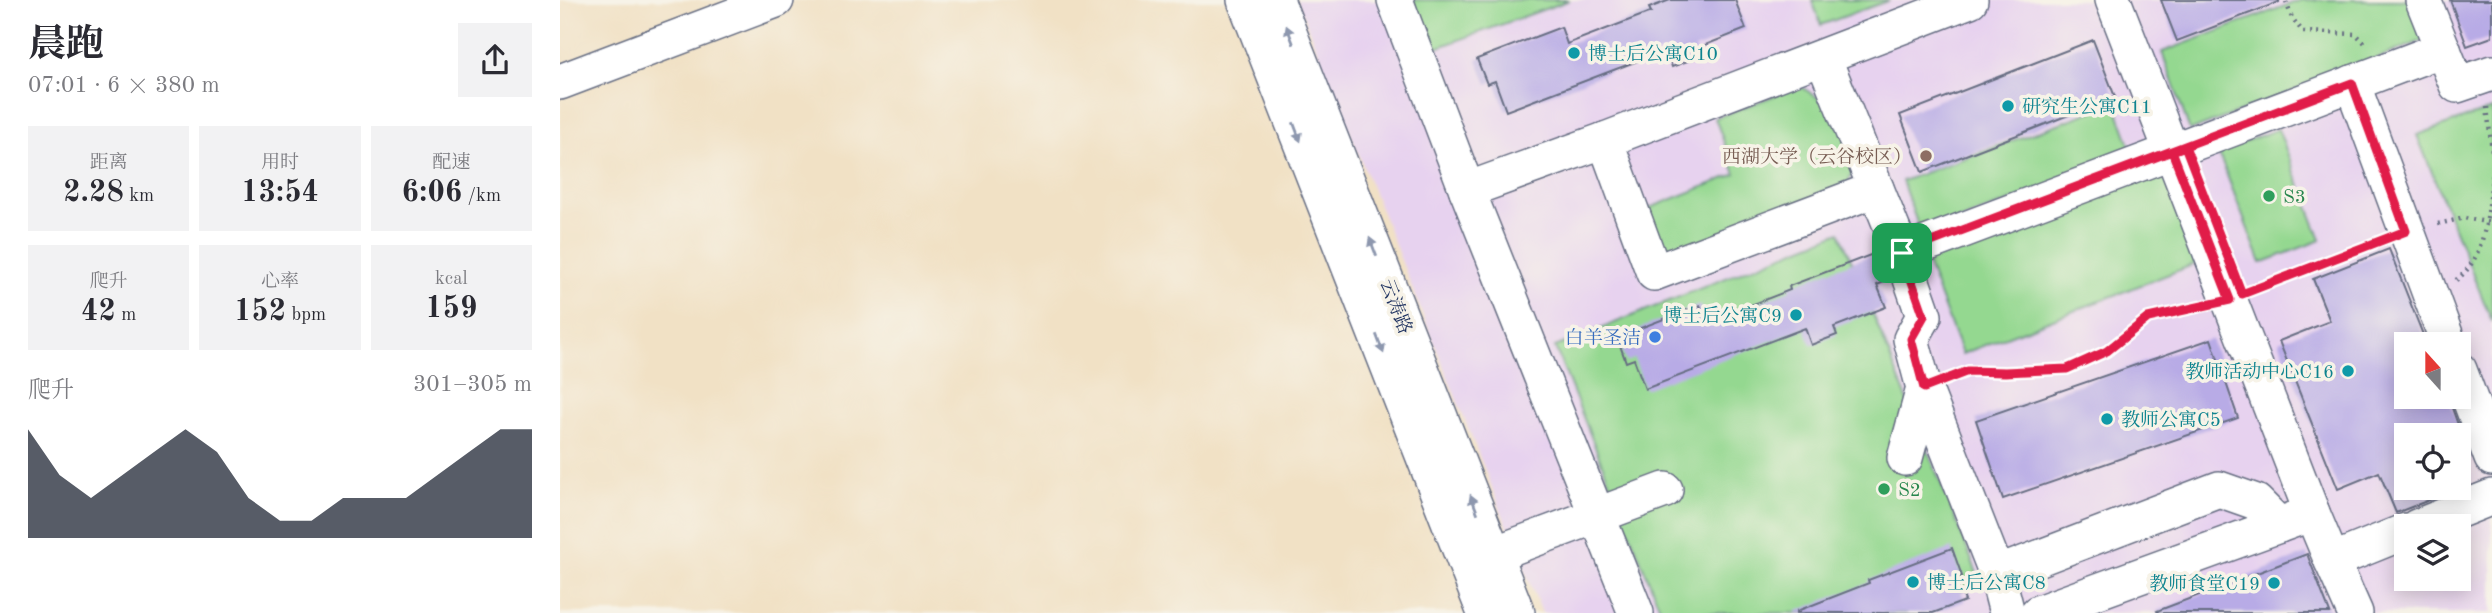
<!DOCTYPE html>
<html lang="zh">
<head>
<meta charset="utf-8">
<style>
	body { margin:0; font-family:"Old Standard TT","Noto Serif SC",serif; background:#f2f2f3; color:#2b2b33; height:100vh; display:flex; flex-direction:column; font-size:26px; white-space:nowrap }
	* { box-sizing:border-box; margin:0 }
	p { font-size:23px; color:#7c7c81 }
	.icon { flex:none; width:38px; height:38px; fill:none; stroke:currentColor; stroke-width:2; stroke-linecap:round; stroke-linejoin:round }
	.map { position:relative; flex:1; overflow:hidden }
	.details { display:flex; flex-direction:column; background:#fff; width:560px }
	.details>* { flex:none }
	.needle { width:46px; rotate:339deg }
	.tools { position:absolute; left:1834px; top:332px; display:grid; gap:14px }
	.tools a { display:grid; place-items:center; width:77px; height:77px; border-radius:0px; background:#fff; box-shadow:0 4px 18px #0003; font-size:35px }
	.pin { position:absolute; display:grid; place-items:center; width:60px; height:60px; color:#fff; margin:-30px; border-radius:14px; box-shadow:0 4px 10px #0006 }
	.round { display:grid; place-items:center; flex:none; width:74px; height:74px; border-radius:0px; background:#f2f2f3 }
	.head { display:flex; align-items:center; justify-content:space-between; height:119px; padding:0 28px }
	h1 { font-size:38px; font-weight:700; line-height:52px }
	.stats { display:grid; grid-template-columns:repeat(3,1fr); gap:10px; height:119px; padding:7px 28px }
	.stats div { display:grid; align-content:center; border-radius:0px; background:#f2f2f3; text-align:center }
	.stats b { font-size:30px; font-weight:700 }
	.stats small { font-size:19px; font-weight:400 }
	.stats p { font-size:19px }
	.chart { height:196px; padding:14px 28px }
	.chart p { display:flex; justify-content:space-between }
	.chart svg { width:100%; height:126px; margin-top:7px; fill:#111827; opacity:.7 }
	main { display:flex; flex:1; min-height:0 }
	.map>svg:first-child { display:block }
	.built { fill:#e7d2ef; fill-rule:evenodd }
	.green { fill:#94d890; stroke:#588477; stroke-width:2 }
	.building { fill:#b8abe6 }
	.lines { fill:none; stroke-linecap:round; stroke-linejoin:round }
	.minor-casing { stroke:#666d82; stroke-width:38 }
	.path { stroke:#666d82; stroke-width:4.5; stroke-dasharray:2 5; stroke-linecap:butt }
	.minor { stroke:#fff; stroke-width:35 }
	.oneway { fill:#8d97ae }
	.route-casing { stroke:#fff; stroke-width:14 }
	.route { stroke:#e11d48; stroke-width:9 }
	.culture-dot { fill:#0f9aa8; stroke:#f7f3e8; stroke-width:2.5 }
	.education-dot { fill:#8d6e63; stroke:#f7f3e8; stroke-width:2.5 }
	.leisure-dot { fill:#2e9e5b; stroke:#f7f3e8; stroke-width:2.5 }
	.shop-dot { fill:#3f7fe0; stroke:#f7f3e8; stroke-width:2.5 }
	.labels { text-anchor:middle; stroke-width:7; stroke-linejoin:round; paint-order:stroke }
	.culture-label { font-size:19px; fill:#0d838f; stroke:#f7f3e8; text-anchor:start }
	.education-label { font-size:19px; fill:#785e54; stroke:#f7f3e8; text-anchor:end }
	.leisure-label { font-size:19px; fill:#27864d; stroke:#f7f3e8; text-anchor:start }
	.street-label { font-size:19px; fill:#1b2f5e; stroke:#f7f3e8 }
	.shop-label { font-size:19px; fill:#366cbe; stroke:#f7f3e8; text-anchor:end }
</style>
</head>
<body>
<main>
<section class="details">
<div class="head"><div><h1>晨跑</h1><p>07:01 · 6 × 380 m</p></div><a class="round"><svg class="icon" aria-label="share" viewBox="0 0 24 24"><path d="M12 15V3M7 8l5-5 5 5M5 13v7h14v-7"/></svg></a></div>
<div class="stats">
<div><p>距离</p><b>2.28<small> km</small></b></div>
<div><p>用时</p><b>13:54</b></div>
<div><p>配速</p><b>6:06<small> /km</small></b></div>
</div>
<div class="stats">
<div><p>爬升</p><b>42<small> m</small></b></div>
<div><p>心率</p><b>152<small> bpm</small></b></div>
<div><p>kcal</p><b>159</b></div>
</div>
<div class="chart"><p><span>爬升</span>301–305 m</p>
<svg viewBox="0 0 160 44" preserveAspectRatio="none"><path d="M0 44V6L10 22L20 30L30 22L40 14L50 6L60 14L70 30L80 38L90 38L100 30L110 30L120 30L130 22L140 14L150 6L160 6V44z"/></svg>
</div>
</section>
<div class="map">
<svg width="1932" height="613" viewBox="0 0 1932 613">
	<rect width="100%" height="100%" fill="#f7f3e8"/>
	<filter id="ink" filterUnits="userSpaceOnUse"><feTurbulence type="fractalNoise" baseFrequency=".0143" numOctaves="2"/><feDisplacementMap in="SourceGraphic" scale="14" xChannelSelector="R" yChannelSelector="G"/><feConvolveMatrix kernelMatrix="1 2 1 2 8 2 1 2 1" color-interpolation-filters="sRGB"/></filter>
	<filter id="wash" filterUnits="userSpaceOnUse"><feTurbulence type="fractalNoise" baseFrequency=".00686" numOctaves="4" result="noise"/><feDisplacementMap in="SourceGraphic" scale="28" xChannelSelector="R" yChannelSelector="G"/><feGaussianBlur stdDeviation="1.57" result="paint"/><feColorMatrix in="noise" values="0 0 0 0 0 0 0 0 0 0 0 0 0 0 0 0 0 1.4 0 .05"/><feComposite in="paint" operator="in"/></filter>
	<g filter="url(#wash)">
		<rect width="100%" height="100%" fill="#f1e1c5"/>
		<path class="built" d="M737,0H1932V613H982ZM1846,345H1899V397H1846ZM1846,436H1899V488H1846ZM1846,527H1899V579H1846Z"/>
		<g class="green">
			<path d="M853,0H1010L871,50Z"/>
			<path d="M1252,0H1330L1261,25Z"/>
			<path d="M1741,0H1851L1867,39L1630,131L1602,52Z"/>
			<path d="M1240,86L1275,109L1296,164L1283,195L1120,256L1093,243L1082,211L1176,174L1155,118Z"/>
			<path d="M1555,103L1574,156L1361,234L1342,181Z"/>
			<path d="M1932,109V322L1857,135Z"/>
			<path d="M1718,129L1761,240L1701,263L1658,152Z"/>
			<path d="M1601,167L1638,263L1402,354L1365,258Z"/>
			<path d="M1280,232L1421,583L1345,613H1102L995,347Z"/>
		</g>
		<g id="blocks">
			<g class="building">
				<path d="M1110,0H1175L1186,29L1135,49L1138,57L1112,67L1106,50L946,111L935,81L927,84L917,59L1001,27L1007,44L1091,12L1089,8Z"/>
				<path d="M1601,0H1719V2L1617,41Z"/>
				<path d="M1890,0H1932V37L1907,46Z"/>
				<path d="M1533,40L1555,97L1362,172L1340,115Z"/>
				<path d="M1829,249L1867,345H1846V397H1888L1902,436H1846V488H1900L1836,513L1819,472L1778,489L1719,341L1770,321L1753,279Z"/>
				<path d="M1313,254L1324,282L1317,285L1326,307L1274,327L1277,335L1251,345L1245,328L1085,389L1074,359L1066,362L1057,337L1140,305L1147,322L1230,290L1229,286Z"/>
				<path d="M1651,339L1678,418L1443,499L1416,420Z"/>
				<path d="M1392,548L1402,576L1396,578L1405,601L1373,613H1237V611L1309,583L1308,580Z"/>
				<path d="M1747,554L1770,613H1598L1597,611Z"/>
			</g>
		</g>
	</g>
	<g filter="url(#ink)">
		<use href="#blocks" fill-opacity="0" stroke="#666d82" stroke-width="2"/>
		<g class="lines">
			<g class="minor-casing">
				<g id="minor">
					<path d="M685,0L925,613"/>
					<path d="M716,0L957,613"/>
					<path d="M835,0L907,190L1076,613"/>
					<path d="M1553,0L1752,513"/>
					<path d="M1863,0L1897,85L1932,73"/>
					<path d="M1263,57L1342,253"/>
					<path d="M0,82L216,0"/>
					<path d="M1792,83L1889,345"/>
					<path d="M1045,140L1094,273L1316,189"/>
					<path d="M907,190L1045,140L1410,0"/>
					<path d="M1899,370L1932,458"/>
					<path d="M1345,458L1364,388"/>
					<path d="M1857,527L1932,497"/>
					<path d="M934,554L1105,490"/>
					<path d="M1772,561L1795,613"/>
					<path d="M1437,574L1659,489L1696,502L1719,525"/>
					<path d="M1447,613L1437,574L1364,388L1351,339L1364,316L1342,253L1883,49"/>
					<path d="M1478,613L1752,513L1772,561L1846,531"/>
				</g>
			</g>
			<g class="path">
				<path d="M1726,2L1732,18L1743,32L1796,34L1808,46"/>
				<path d="M1927,107L1932,151"/>
				<path d="M1878,224L1904,218L1932,223"/>
				<path d="M1896,280C1926,259 1929,209 1932,175"/>
				<path d="M1697,288L1820,241"/>
				<path d="M1392,377L1408,371L1445,372L1507,368L1547,351L1588,318L1639,308"/>
			</g>
			<use href="#minor" class="minor"/>
		</g>
		<defs><path id="oneway-solid" d="M-6-.8H1V-3.2L6.5 0L1 3.2V.8H-6Z" transform="scale(1.75)"/></defs>
		<g class="oneway">
			<use href="#oneway-solid" transform="translate(730 35) rotate(-111)"/>
			<use href="#oneway-solid" transform="translate(737 132) rotate(69)"/>
			<use href="#oneway-solid" transform="translate(813 247) rotate(-111)"/>
			<use href="#oneway-solid" transform="translate(820 344) rotate(69)"/>
			<use href="#oneway-solid" transform="translate(914 504) rotate(-111)"/>
		</g>
	</g>
	<g class="lines" filter="url(#ink)">
		<g class="route-casing">
			<path id="route" d="M1342,253L1625,146L1682,294L1846,231L1792,83L1625,146L1612,151L1670,300L1588,318L1547,351L1507,369L1445,372L1408,371L1364,388L1351,339L1364,316L1342,253"/>
		</g>
		<use href="#route" class="route"/>
	</g>
	<g class="culture-dot">
		<circle cx="1014" cy="53" r="7"/>
		<circle cx="1448" cy="106" r="7"/>
		<circle cx="1236" cy="315" r="7"/>
		<circle cx="1788" cy="371" r="7"/>
		<circle cx="1547" cy="419" r="7"/>
		<circle cx="1353" cy="582" r="7"/>
		<circle cx="1714" cy="583" r="7"/>
	</g>
	<circle class="education-dot" cx="1366" cy="156" r="7"/>
	<g class="leisure-dot">
		<circle cx="1709" cy="196" r="7"/>
		<circle cx="1324" cy="489" r="7"/>
	</g>
	<circle class="shop-dot" cx="1095" cy="337" r="7"/>
	<g class="labels">
		<g class="culture-label">
			<text x="1028" y="60">博士后公寓C10</text>
			<text x="1462" y="113">研究生公寓C11</text>
			<text x="1222" y="322" text-anchor="end">博士后公寓C9</text>
			<text x="1774" y="378" text-anchor="end">教师活动中心C16</text>
			<text x="1561" y="426">教师公寓C5</text>
			<text x="1367" y="589">博士后公寓C8</text>
			<text x="1700" y="590" text-anchor="end">教师食堂C19</text>
		</g>
		<g class="education-label">
			<text x="1352" y="163">西湖大学（云谷校区）</text>
		</g>
		<g class="leisure-label">
			<text x="1723" y="203">S3</text>
			<text x="1338" y="496">S2</text>
		</g>
		<g class="street-label">
			<text transform="translate(837 306) rotate(69)" y="7">云涛路</text>
		</g>
		<g class="shop-label">
			<text x="1081" y="344">白羊圣洁</text>
		</g>
	</g>
</svg>
<div class="tools">
<a><svg class="needle" viewBox="-14 -14 28 28"><path d="M0-13l5 13h-10z" fill="#e53935"/><path d="M0 13l5-13h-10z" fill="#7c7c81"/></svg></a>
<a><svg class="icon" aria-label="locate" viewBox="0 0 24 24"><circle cx="12" cy="12" r="6"/><path d="M12 2v4M12 18v4M2 12h4M18 12h4"/></svg></a>
<a><svg class="icon" aria-label="layers" viewBox="0 0 24 24"><path d="M12 4l9 5-9 5-9-5zM3 14l9 5 9-5"/></svg></a>
</div>
<div class="pin" style="left:1342px;top:253px;background:#1e9e55"><svg class="icon" aria-label="arrive" viewBox="0 0 24 24"><path d="M6 21V4h12l-3 4 3 4H6"/></svg></div>
</div>
</main>
</body>
</html>
